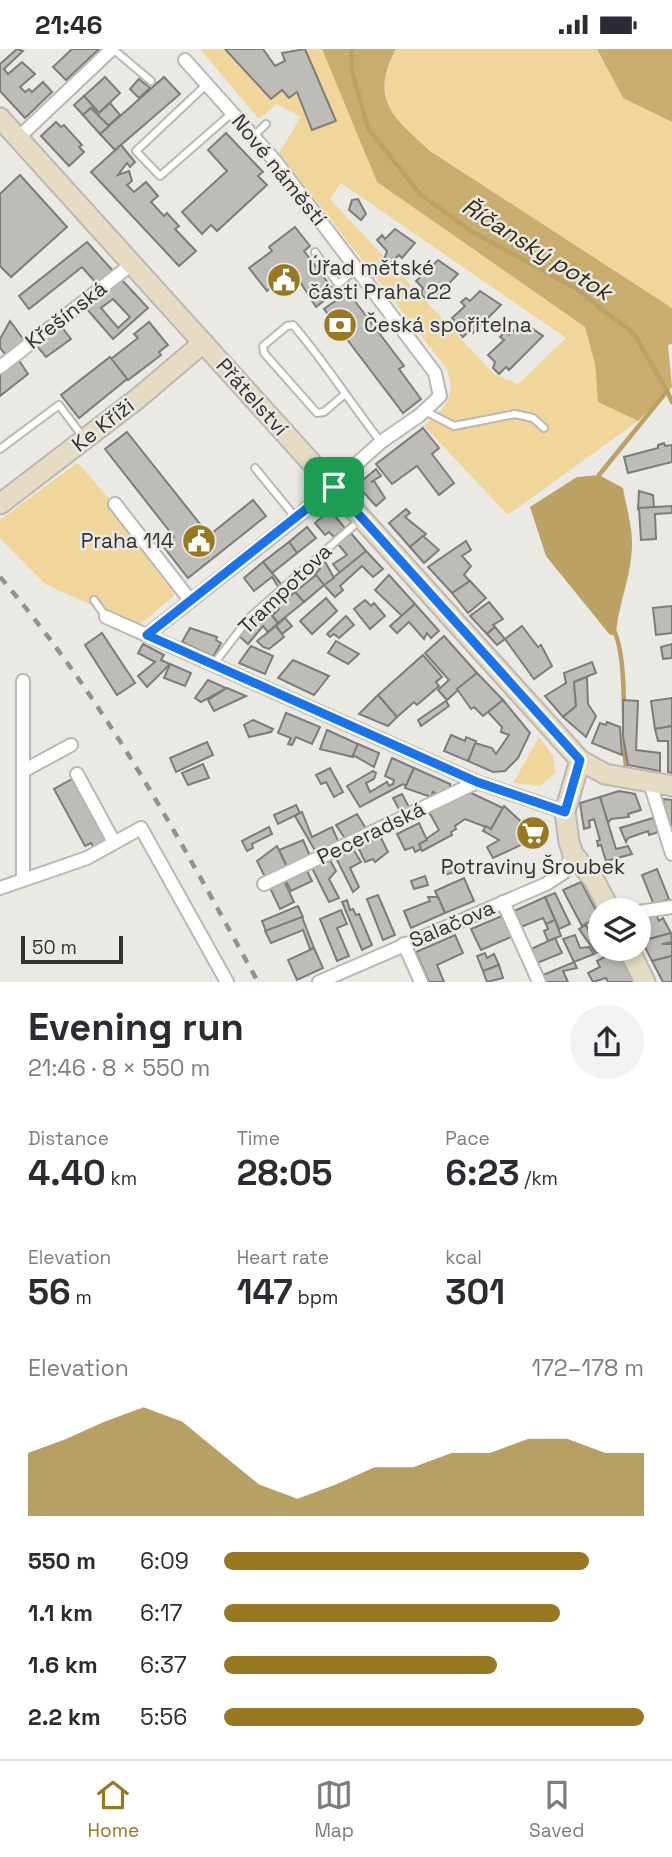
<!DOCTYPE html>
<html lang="en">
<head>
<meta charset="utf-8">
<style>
	body { margin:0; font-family:"Space Grotesk",sans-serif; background:#f2f2f3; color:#2b2b33; height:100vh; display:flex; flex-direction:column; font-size:26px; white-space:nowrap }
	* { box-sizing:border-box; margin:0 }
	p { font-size:23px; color:#7c7c81 }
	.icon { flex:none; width:38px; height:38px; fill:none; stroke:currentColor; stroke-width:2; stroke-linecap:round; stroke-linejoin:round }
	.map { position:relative; height:933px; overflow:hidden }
	.side { display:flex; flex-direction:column; background:#fff; flex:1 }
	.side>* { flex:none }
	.controls { position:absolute; left:588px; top:849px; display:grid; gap:14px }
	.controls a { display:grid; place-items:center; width:63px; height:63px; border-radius:50%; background:#fff; box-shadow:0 4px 10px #0003; font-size:35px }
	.scale { position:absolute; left:21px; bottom:18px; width:102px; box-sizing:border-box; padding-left:7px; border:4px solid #333230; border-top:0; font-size:19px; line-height:24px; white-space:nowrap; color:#333230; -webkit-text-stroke:5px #ebe9e4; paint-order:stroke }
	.pin { position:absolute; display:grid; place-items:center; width:60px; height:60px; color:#fff; margin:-30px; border-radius:14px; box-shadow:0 4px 10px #0006 }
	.round { display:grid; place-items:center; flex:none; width:74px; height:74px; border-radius:37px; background:#f2f2f3 }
	.summary { display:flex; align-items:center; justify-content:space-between; height:119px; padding:0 28px }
	h1 { font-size:38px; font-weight:600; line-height:52px }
	.stats { display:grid; grid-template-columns:repeat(3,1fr); gap:10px; height:119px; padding:7px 28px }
	.stats div { display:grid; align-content:center }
	.stats b { font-size:35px; font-weight:600 }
	.stats small { font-size:19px; font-weight:400 }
	.stats p { font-size:19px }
	.chart { height:196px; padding:14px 28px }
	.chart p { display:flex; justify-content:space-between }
	.chart svg { width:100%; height:126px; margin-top:7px; fill:#997822; opacity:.7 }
	ul { padding:0 28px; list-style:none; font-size:23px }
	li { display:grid; grid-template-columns:112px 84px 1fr; align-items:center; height:52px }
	li i { height:18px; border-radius:9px; background:#997822 }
	.status { display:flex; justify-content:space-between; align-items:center; height:49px; padding:0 35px; background:#fff; direction:ltr }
	.status svg { height:19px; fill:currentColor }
	.dock { display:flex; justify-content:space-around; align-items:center; height:98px; border-top:2px solid #e1e1e2; background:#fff; font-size:19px; color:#7c7c81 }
	.dock a { display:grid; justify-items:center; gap:4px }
	.dock .selected { color:#997822 }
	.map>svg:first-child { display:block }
	.green { fill:#f0d69b; fill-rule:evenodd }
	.forest { fill:#c8ad6f }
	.water { fill:#bba163 }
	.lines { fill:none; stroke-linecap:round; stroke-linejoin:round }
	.stream { stroke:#bba163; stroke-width:4.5 }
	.building { fill:#bdbcb7; stroke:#7e7c78; stroke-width:2; fill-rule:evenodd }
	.lane-casing { stroke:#bab8b4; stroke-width:10 }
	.street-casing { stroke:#bab8b4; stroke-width:16 }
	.secondary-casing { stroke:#bab8b4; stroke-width:23 }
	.lane { stroke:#fff; stroke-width:6 }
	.street { stroke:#fff; stroke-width:12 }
	.secondary { stroke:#e6dcc4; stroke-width:19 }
	.rail { stroke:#92918d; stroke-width:4.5; stroke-dasharray:9 9; stroke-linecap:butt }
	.route-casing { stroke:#fff; stroke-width:14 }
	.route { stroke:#1a73e8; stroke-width:9 }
	.labels { text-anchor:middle; stroke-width:5; stroke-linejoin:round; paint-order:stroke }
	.street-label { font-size:21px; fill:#333230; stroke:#ebe9e4 }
	.poi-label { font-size:21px; fill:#333230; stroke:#ebe9e4; text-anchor:start }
	.water-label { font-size:23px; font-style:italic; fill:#372b0f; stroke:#ebe9e4 }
</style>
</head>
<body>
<div class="status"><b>21:46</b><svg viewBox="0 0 49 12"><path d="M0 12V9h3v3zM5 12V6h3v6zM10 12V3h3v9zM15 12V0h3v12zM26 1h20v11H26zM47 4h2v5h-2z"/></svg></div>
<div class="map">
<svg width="672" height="933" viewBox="0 0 672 933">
	<rect width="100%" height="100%" fill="#ebe9e4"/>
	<g class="green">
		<path d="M200,0H225L271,50L282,41L297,43L313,80L336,71L305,0H322L377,133L585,278L595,315L598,353L638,372L508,466L424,377C445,359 458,347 446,319L279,104L301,68L277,55L259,70ZM341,134L566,289L518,335L494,325L330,150Z"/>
		<path d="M396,0H597L623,49L672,73V259L430,102C392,67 370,52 396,0Z"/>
		<path d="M76,415H79L115,457L111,461L175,546L138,577L45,535L0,489V471Z"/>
		<path d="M539,688L553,707L555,724L540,737L513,734Z"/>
	</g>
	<g class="forest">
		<path d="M322,0H396C369,51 393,68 430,102L672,259V295L668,296L672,338L638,372L598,353L595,315L585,278L377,133Z"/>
		<path d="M597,0H672V73L623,49Z"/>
	</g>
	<path class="water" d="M599,426L623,439C626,457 632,476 632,494C632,527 618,555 616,586H610L546,507L530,458L577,428Z"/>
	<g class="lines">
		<g class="stream">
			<path d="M352,0L351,19L368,79L420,145L471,182L575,239L634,285L667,342L599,426V431"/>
			<path d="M667,342L672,353"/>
			<path d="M614,582C628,609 622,684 626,719"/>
		</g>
	</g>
	<g class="building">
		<path d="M17,0L23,2L4,20L8,25L22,13L35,25L20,38L25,43L29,40L32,43L43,33L52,43L25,69L0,42V15Z"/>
		<path d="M72,0H99L66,31L53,18Z"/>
		<path d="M225,0H263L275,17L285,12L282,4L305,0L336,72L312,81L297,43L289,49L282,41L271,50Z"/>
		<path d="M105,28L120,44L99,64L84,47Z"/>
		<path d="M164,28L180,45L115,101L100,85Z"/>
		<path d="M139,30L150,39L139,49L130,40Z"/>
		<path d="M84,47L99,64L110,54L120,66L108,77L91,59L83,66L74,56Z"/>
		<path d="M91,59L109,77L100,85L83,66Z"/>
		<path d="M56,73L61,78L64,76L82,96L79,98L84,103L69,117L41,87Z"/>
		<path d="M226,84L263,123L258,127L267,136L217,182L211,176L202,185L182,163L227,122L208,101Z"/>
		<path d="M121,96L135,113L130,118L127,114L118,126L129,122L132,132L127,136L134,143L146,133L158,147L151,153L164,167L167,164L179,177L175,180L196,202L179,217L91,123Z"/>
		<path d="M20,126L67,178L11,228L0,217V145Z"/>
		<path d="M358,150L366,165L361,171L349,161L352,151Z"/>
		<path d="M295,178L310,197L304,202L335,243L316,258L299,231L289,235L280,229L267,242L249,219L272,202L269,198Z"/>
		<path d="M395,180L415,194L402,209L399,206L391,214L385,208L387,202L377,191L382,186L385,190Z"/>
		<path d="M87,193L113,222L97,235L82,218L29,260L19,247Z"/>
		<path d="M438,211L458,225L438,246L435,243L427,251L421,245L423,239L416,232L425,224L421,220L426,215L430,219Z"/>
		<path d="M121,230L148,259L113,290L85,258ZM113,250L130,268L118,279L101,259Z"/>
		<path d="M480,242L501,256L473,284L470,281L463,288L457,282L459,276L452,269L465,257L461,253L466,249L470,252Z"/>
		<path d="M348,243L404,317L399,320L421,350L403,364L324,260Z"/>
		<path d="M10,272L24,291L6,306L0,299V290Z"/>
		<path d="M149,273L168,296L159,303L161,306L128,331L111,310L138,289L134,285Z"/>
		<path d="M523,273L543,287L509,321L506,318L499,325L493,319L495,313L488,306L504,291L500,288L505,283L509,286Z"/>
		<path d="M61,277L71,290L46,308L36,296Z"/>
		<path d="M110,308L127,330L79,369L61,346Z"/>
		<path d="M18,310L28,325L0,347V324Z"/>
		<path d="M423,379L439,399L432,405L454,434L439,446L417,417L392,435L376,415Z"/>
		<path d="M127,383L200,475L193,480L202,492L253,451L266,467L188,529L163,497L174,488L105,400Z"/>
		<path d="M664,394L665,397L672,396V413L628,424L624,408L658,399V396Z"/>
		<path d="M376,420L381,427L371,433L374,432L385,449L376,457L357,436Z"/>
		<path d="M639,442L653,446L654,458L638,460Z"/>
		<path d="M672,457V464L655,465L656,490L641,491L639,459Z"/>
		<path d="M406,460L410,464L405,468L426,485L410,498L389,474Z"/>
		<path d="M330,461L345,479L334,488L329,483L325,486L315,474Z"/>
		<path d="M307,478L316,489L297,504L289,493Z"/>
		<path d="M350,483L366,502L340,524L333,515L347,506L338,495Z"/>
		<path d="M423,487L439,501L424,514L410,498Z"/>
		<path d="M466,492L471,501L462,507L471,517L464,526L470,532L452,544L428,518Z"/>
		<path d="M289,493L297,504L272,524L263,513Z"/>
		<path d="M366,502L383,520L373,528L362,517L340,537L343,541L335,548L324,536Z"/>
		<path d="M323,509L334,529L324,536L315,525L320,520L316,515Z"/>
		<path d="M263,513L282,536L279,539L272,528L254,542L244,529Z"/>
		<path d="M316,526L324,536L304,553L295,543Z"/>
		<path d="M389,526L415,555L402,567L375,541Z"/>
		<path d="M470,532L486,549L468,564L452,544Z"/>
		<path d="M295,543L304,553L278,574L265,558L271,553L274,565L279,560L277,558Z"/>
		<path d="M326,549L337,562L312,585L300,572Z"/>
		<path d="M365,551L371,557L374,554L385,567L370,580L354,560Z"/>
		<path d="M489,553L503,570L493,576L495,578L487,585L470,567Z"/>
		<path d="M415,555L439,582L431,589L427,584L424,590L409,573L397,584L390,577Z"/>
		<path d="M672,557V584L656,586L653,559Z"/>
		<path d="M265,558L278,574L268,583L263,577L248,595L239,587Z"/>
		<path d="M346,567L354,576L339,589L334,585L330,588L327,585Z"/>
		<path d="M285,569L292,577L282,585L276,577Z"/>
		<path d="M276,577L284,588L269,600L263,598L257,592Z"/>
		<path d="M522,577L538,598L541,596L552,617L534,630L505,590Z"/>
		<path d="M495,578L505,590L497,596L487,585Z"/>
		<path d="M190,579L217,588L216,591L221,594L213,608L182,593Z"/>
		<path d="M102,584L135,634L117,646L85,596Z"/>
		<path d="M444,587L477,624L447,651L438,641L449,631L425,604Z"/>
		<path d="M336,592L359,605L348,615L328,604Z"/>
		<path d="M143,595L164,606L161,611L170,615L147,638L138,627L155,613L138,604Z"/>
		<path d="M672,595V609L663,610L661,598Z"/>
		<path d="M251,597L273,607L265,625L239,614Z"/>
		<path d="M423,606L442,628L436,633L439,637L417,656L414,653L397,668L378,646Z"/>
		<path d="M293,611L329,627L314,646L278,629Z"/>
		<path d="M592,613L596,624L574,633L576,657L563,668L545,647L566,634L564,624Z"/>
		<path d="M170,615L191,624L185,637L164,629Z"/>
		<path d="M477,624L503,651L483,667L474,658L471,660L457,640Z"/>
		<path d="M587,628L588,655L596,667L586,688L563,668L576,657L574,633Z"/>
		<path d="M208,631L226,639L201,653L195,649Z"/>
		<path d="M227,639L246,647L214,662L208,651Z"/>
		<path d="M378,646L397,668L388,677L359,665Z"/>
		<path d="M672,649V677L655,680L651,652Z"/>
		<path d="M503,651L530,684L518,709L505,722L493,723L468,712L475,694L492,699L496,705L509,686L501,683L502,678L488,663Z"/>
		<path d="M623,651L638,652L636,701L660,704V722L628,716L623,687Z"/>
		<path d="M446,652L449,657L421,677L418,671Z"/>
		<path d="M286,664L320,678L312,695L296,688L292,696L288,695L291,689L278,684Z"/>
		<path d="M253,671L273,680L271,683L249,688L244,676Z"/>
		<path d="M607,673L620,678L622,706L592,694L600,674L606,676Z"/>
		<path d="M672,677V724L668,723V692H658L655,680Z"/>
		<path d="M327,681L358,695L353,708L320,700Z"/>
		<path d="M451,686L465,692L466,688L476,692L468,712L444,702Z"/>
		<path d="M207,693L213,706L176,723L170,709Z"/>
		<path d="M358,695L379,704L374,718L353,706Z"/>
		<path d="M392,709L414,719L406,737L403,735L360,758L347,737L373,722L376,724L374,730L366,734L370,743L387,733L389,737L393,735L394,731L385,727Z"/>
		<path d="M203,715L209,729L188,736L182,724Z"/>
		<path d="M330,719L343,743L334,748L326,733L321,735L316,726Z"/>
		<path d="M414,719L450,735V741L439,746L433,743L431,748L405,739Z"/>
		<path d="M72,730L106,792L94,799L91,794L85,797L54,740Z"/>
		<path d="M619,742L635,745L641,761L628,765L629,768L611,770L608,774L600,748Z"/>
		<path d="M469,743L503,759L491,780L465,770L455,777L456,780L451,783L452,786L422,802L419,795L439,781L429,763Z"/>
		<path d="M402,745L410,760L401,764L393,749Z"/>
		<path d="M600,748L616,800L628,797L632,805L606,812L601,796L598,797L597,792L600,791L594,770L589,772L590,778L584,780L580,754Z"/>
		<path d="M663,750L672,751V776L667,775Z"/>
		<path d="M296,756L300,764L278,775L274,766Z"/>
		<path d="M504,757L538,788L493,809L487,798L499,791L483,782L486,777L491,780Z"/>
		<path d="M302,763L312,788L332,778L339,794L317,805L295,767Z"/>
		<path d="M357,765L367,781L346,791L336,776Z"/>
		<path d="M653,769L658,781L656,784L649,786L648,782L628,789L626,793L620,779Z"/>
		<path d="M419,774L427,791L419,795L421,800L415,803L413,798L405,801L397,785Z"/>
		<path d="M269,778L272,785L252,795L253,799L247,802L242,792Z"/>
		<path d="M380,787L388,803L375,813L373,810L365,813L358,798Z"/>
		<path d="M303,791L310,807L287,818L279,801Z"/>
		<path d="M277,797L287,818L265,828L257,812Z"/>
		<path d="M353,800L361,813L350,819L359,838L353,843L336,809Z"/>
		<path d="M330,811L336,822L329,830L339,849L329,853L312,819Z"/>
		<path d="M464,814L467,819L445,826L444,821Z"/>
		<path d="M657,820L669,850L654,856L642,826Z"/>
		<path d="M307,822L312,832L291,842L286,832Z"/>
		<path d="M425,827L428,836L414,840L411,832Z"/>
		<path d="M464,829L474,852L445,864L435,842Z"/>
		<path d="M284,832L294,853L280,860L270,839Z"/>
		<path d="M581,833L599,867L582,877L563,841Z"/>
		<path d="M555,844L570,875L559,880L545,848Z"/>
		<path d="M378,846L395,886L383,891L367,850Z"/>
		<path d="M428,848H438L445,864L411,879L404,862L430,852Z"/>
		<path d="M545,848L555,871L546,875L543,869L521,878L514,862Z"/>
		<path d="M347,851L350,861L353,860L356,866L359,865L372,896L362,901L342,853Z"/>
		<path d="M298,857L303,868L266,882L262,872Z"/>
		<path d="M341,861L347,875L337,879L349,907L337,912L320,870Z"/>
		<path d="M504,866L513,887L481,901L471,880Z"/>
		<path d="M656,866L659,872L663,869L671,884L642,892L639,871Z"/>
		<path d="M302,868L314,899L310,900L303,881L271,894L265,882Z"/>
		<path d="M555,871L561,887L548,892L544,882L548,880L546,875Z"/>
		<path d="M586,876L590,884L600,878V900H605L596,904L579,880Z"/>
		<path d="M671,884L672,893L662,895H672V907L652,912L642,892Z"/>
		<path d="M455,886L463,904L437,916L444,933H429L416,903Z"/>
		<path d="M575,886L580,899L589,898L594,905L574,913L563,890Z"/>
		<path d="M555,889L562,904L537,914L531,900Z"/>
		<path d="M314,899L323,919L297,931L288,911Z"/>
		<path d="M617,901L635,933H608L606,929L593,933L588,924L600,918L597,912Z"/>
		<path d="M485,904L487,909L494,905L499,916L483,922L477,907Z"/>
		<path d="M672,907V933H663L652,912Z"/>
		<path d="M574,913L577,919L563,922L568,933H546L543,926Z"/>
		<path d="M499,916L503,929L487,933L483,922Z"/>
	</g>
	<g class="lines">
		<g class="lane-casing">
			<g id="lane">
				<path d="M113,0L151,32"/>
				<path d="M206,36L136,102L160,127L232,64"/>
				<path d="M254,87L266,75"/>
				<path d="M315,203L338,235L357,220"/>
				<path d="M345,345L324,363L317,364L264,304L263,297L287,277L293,276C325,313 351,355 381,393"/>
				<path d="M425,362L454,377L515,365L533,369L544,379"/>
				<path d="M0,400L59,356L83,388"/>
				<path d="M255,419L296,469"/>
				<path d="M94,551L106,568"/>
				<path d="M213,616L249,569L361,470"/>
			</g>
		</g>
		<g class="street-casing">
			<g id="street">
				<path d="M18,89L112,0"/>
				<path d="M0,318L132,215"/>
				<path d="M115,455L190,551"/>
				<path d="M106,568L477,733L565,763"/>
				<path d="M147,586L296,469L381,393L420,366L440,347L435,324L276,113L185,11"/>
				<path d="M23,722L71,696"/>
				<path d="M77,725L114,793"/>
				<path d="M650,734L672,805"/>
				<path d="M23,831V632"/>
				<path d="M264,835L477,733"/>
				<path d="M0,839L87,809L141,779L227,933"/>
				<path d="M503,853L539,933"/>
				<path d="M639,863L672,858"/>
				<path d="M404,895L421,933"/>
				<path d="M319,933L546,835L563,824L573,805"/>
			</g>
		</g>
		<g class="secondary-casing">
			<g id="secondary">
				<path d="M0,69L580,711L605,725L672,737"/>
				<path d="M0,455L137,350L203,294"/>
				<path d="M580,711L565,763L569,793L573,805L594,831L610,861"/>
				<path d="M629,900L645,933"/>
			</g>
		</g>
		<use href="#lane" class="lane"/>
		<use href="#street" class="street"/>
		<use href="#secondary" class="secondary"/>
		<path class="rail" d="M0,528C105,650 181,793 258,933"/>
	</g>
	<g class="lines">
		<g class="route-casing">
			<path id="route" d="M334,438L580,711L565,763L477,733L147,586Z"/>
		</g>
		<use href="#route" class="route"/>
	</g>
	<defs>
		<g id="civic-disc" transform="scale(1.75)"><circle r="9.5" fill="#997822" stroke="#ebe9e4"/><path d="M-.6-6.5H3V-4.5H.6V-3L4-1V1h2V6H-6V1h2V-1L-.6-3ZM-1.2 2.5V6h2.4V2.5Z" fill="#fff"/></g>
		<g id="bank-disc" transform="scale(1.75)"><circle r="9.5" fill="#997822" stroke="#ebe9e4"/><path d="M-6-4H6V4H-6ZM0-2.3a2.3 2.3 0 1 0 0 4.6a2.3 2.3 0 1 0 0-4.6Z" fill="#fff"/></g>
		<g id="supermarket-disc" transform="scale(1.75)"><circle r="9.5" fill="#997822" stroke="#ebe9e4"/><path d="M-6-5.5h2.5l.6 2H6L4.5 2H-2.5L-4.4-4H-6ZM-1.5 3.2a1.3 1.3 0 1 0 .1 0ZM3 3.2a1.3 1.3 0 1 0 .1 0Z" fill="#fff"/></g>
	</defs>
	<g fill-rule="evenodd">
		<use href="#civic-disc" x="284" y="231"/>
		<use href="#bank-disc" x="340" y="276"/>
		<use href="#civic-disc" x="199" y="492"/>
		<use href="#supermarket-disc" x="533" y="784"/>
	</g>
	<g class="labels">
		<g class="street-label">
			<text transform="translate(279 121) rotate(51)" y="7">Nové náměstí</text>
			<text transform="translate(66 266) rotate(-38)" y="7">Křešínská</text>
			<text transform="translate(252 348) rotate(48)" y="7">Přátelství</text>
			<text transform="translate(103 376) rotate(-38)" y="7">Ke Kříži</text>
			<text transform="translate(285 540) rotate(-44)" y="7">Trampotova</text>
			<text transform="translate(371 784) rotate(-26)" y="7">Peceradská</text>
			<text transform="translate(452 875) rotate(-23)" y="7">Salačova</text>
		</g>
		<g class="poi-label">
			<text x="308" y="226">Úřad mětské<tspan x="308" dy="24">části Praha 22</tspan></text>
			<text x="364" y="283">Česká spořitelna</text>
			<text x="174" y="499" text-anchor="end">Praha 114</text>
			<text x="533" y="825" text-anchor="middle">Potraviny Šroubek</text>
		</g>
		<g class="water-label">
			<text transform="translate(537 200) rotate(32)" y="8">Říčanský potok</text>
		</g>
	</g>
</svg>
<div class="controls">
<a><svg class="icon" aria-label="layers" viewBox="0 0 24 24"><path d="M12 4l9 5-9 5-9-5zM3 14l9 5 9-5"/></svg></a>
</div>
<div class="scale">50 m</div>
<div class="pin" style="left:334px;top:438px;background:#1e9e55"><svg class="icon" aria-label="arrive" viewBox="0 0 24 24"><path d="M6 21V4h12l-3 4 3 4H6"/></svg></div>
</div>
<section class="side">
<div class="summary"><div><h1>Evening run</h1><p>21:46 · 8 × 550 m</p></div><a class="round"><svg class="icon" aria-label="share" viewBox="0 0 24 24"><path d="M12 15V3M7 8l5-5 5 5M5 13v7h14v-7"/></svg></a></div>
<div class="stats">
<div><p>Distance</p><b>4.40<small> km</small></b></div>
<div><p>Time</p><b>28:05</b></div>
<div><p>Pace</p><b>6:23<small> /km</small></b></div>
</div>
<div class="stats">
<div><p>Elevation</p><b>56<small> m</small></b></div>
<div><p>Heart rate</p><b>147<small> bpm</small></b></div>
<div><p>kcal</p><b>301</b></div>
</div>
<div class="chart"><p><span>Elevation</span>172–178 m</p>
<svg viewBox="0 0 160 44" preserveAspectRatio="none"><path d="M0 44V22L10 17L20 11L30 6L40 11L50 22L60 33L70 38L80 33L90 27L100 27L110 22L120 22L130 17L140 17L150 22L160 22V44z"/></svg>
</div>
<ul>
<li><b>550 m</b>6:09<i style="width:87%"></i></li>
<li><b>1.1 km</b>6:17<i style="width:80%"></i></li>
<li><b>1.6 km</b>6:37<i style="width:65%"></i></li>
<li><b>2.2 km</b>5:56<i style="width:100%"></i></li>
</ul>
</section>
<nav class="dock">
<a class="selected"><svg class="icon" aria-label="home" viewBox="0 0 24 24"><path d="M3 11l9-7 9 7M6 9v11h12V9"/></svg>Home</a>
<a><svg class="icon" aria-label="map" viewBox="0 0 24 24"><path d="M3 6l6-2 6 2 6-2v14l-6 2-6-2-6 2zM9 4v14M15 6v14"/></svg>Map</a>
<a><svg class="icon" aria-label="saved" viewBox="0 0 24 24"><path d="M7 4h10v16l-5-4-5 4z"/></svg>Saved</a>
</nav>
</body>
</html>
